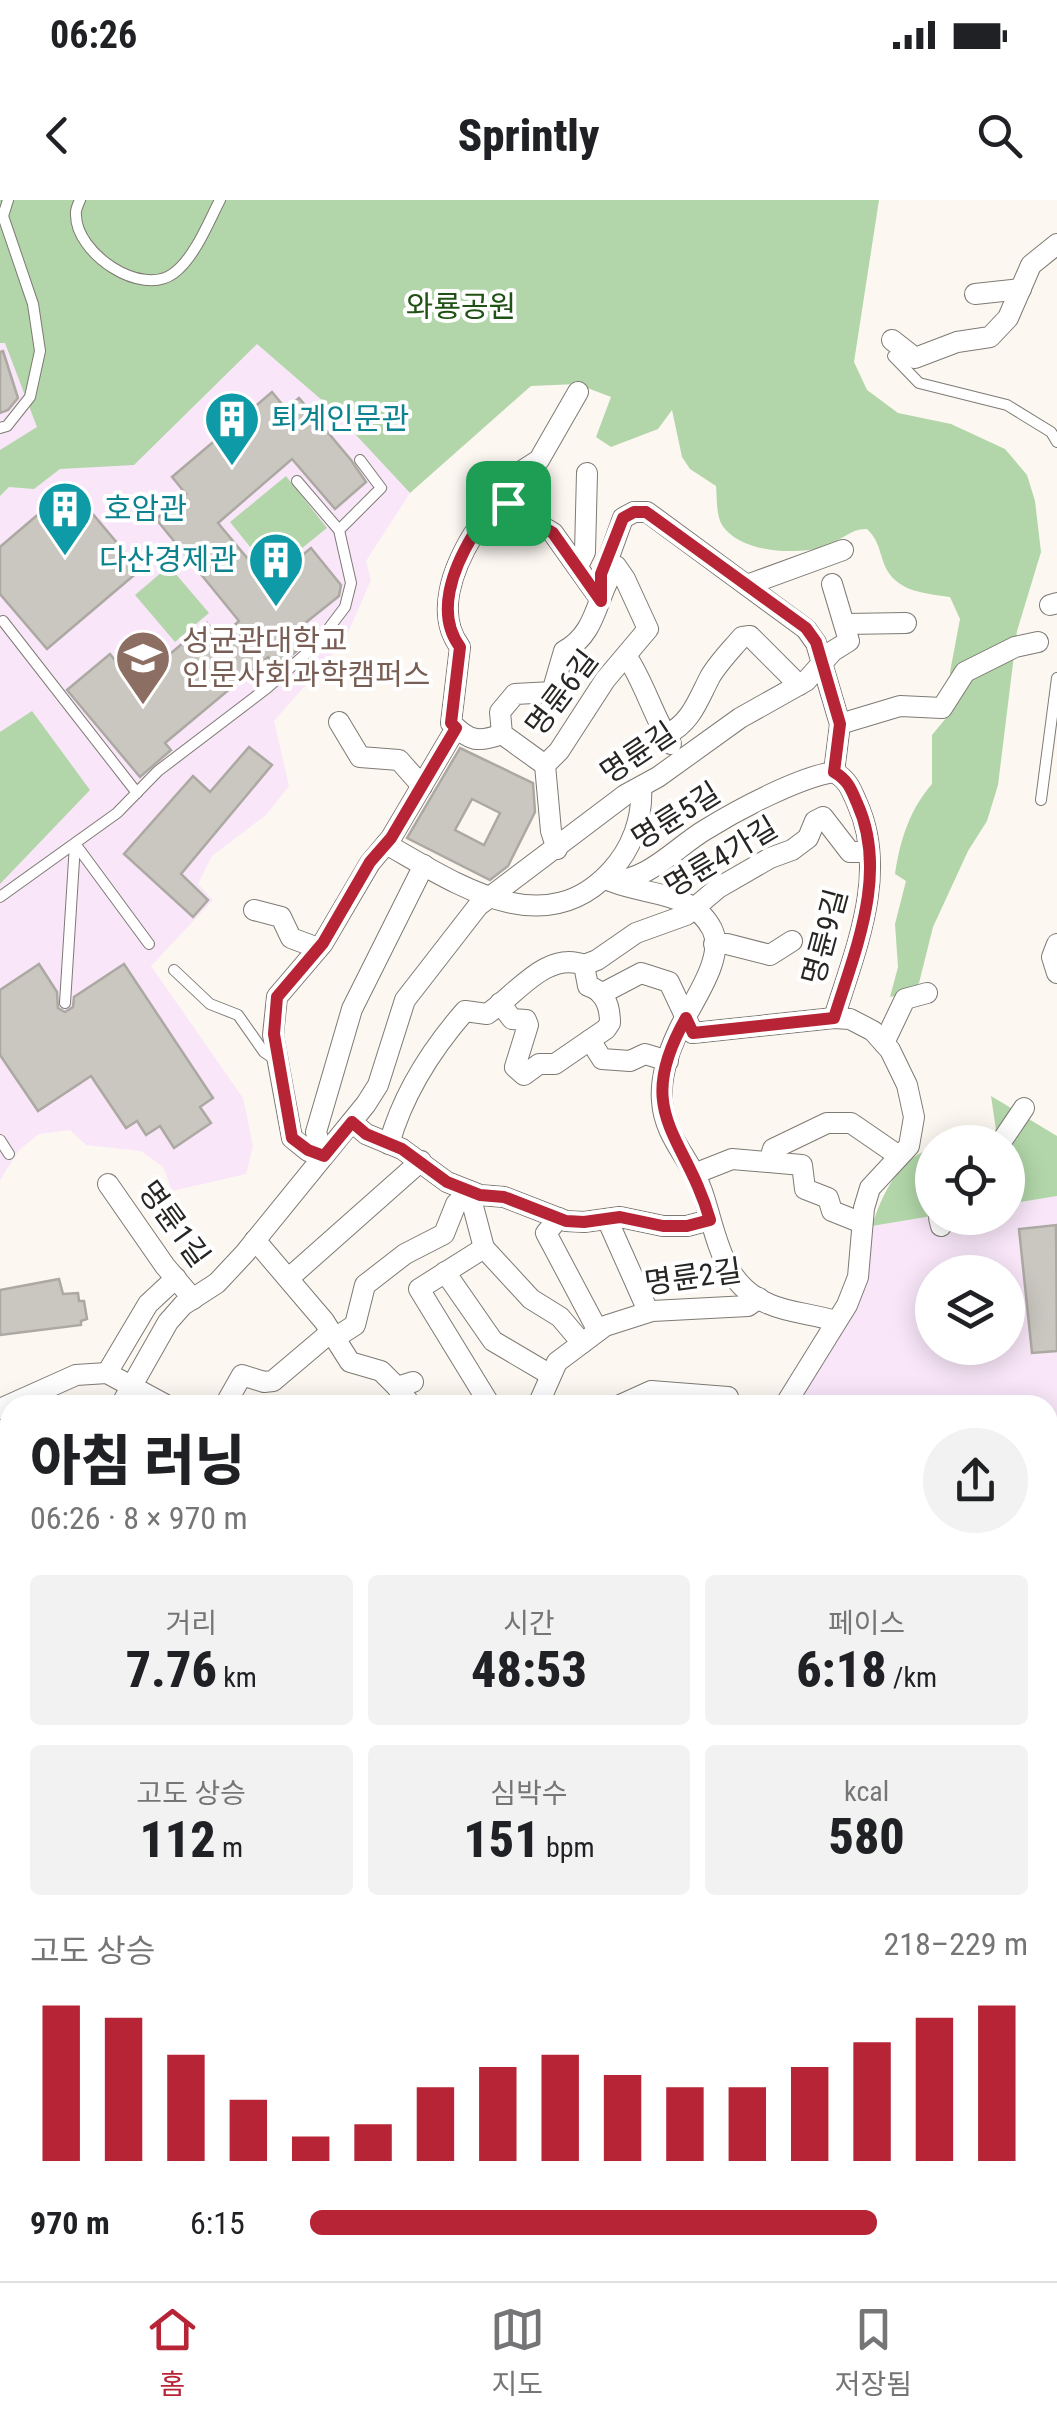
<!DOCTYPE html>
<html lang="ko">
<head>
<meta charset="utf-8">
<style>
	body { margin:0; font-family:"Roboto Condensed","Noto Sans KR",sans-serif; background:#f2f2f2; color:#202124; height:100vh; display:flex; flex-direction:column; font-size:38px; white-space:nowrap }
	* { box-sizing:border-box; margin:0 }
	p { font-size:32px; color:#757577 }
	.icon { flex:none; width:55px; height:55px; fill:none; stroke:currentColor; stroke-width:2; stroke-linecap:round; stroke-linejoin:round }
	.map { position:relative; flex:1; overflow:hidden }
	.panel { position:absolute; left:0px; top:1195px; width:1058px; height:888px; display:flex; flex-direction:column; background:#fff; border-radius:30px 30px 0 0; box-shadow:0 5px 25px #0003 }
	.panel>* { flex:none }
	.fabs { position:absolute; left:915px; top:925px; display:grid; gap:20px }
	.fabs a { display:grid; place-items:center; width:110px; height:110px; border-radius:50%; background:#fff; box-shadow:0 5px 25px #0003; font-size:50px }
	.pin { position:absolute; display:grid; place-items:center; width:85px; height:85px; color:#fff; margin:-42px; border-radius:20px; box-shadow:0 5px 15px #0006 }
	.round { display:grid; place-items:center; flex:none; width:105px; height:105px; border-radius:52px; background:#f2f2f2 }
	.head { display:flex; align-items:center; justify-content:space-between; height:170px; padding:0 30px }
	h1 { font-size:55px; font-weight:800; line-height:75px }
	.metrics { display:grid; grid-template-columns:repeat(3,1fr); gap:15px; height:170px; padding:10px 30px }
	.metrics div { display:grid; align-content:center; border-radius:10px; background:#f2f2f2; text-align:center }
	.metrics b { font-size:50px; font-weight:800 }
	.metrics small { font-size:28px; font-weight:400 }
	.metrics p { font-size:28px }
	.chart { height:280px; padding:20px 30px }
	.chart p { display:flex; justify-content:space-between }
	.chart svg { width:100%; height:180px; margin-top:10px; stroke:#b62436; stroke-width:6 }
	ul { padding:0 30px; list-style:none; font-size:32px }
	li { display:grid; grid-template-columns:160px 120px 1fr; align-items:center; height:75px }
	li i { height:25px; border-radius:12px; background:#b62436 }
	.status { display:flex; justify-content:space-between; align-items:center; height:70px; padding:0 50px; background:#fff; direction:ltr }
	.status svg { height:28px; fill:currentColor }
	header { display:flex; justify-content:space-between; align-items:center; height:130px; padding:0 30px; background:#fff; font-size:45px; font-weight:800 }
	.tab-bar { display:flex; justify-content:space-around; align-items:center; height:140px; border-top:2px solid #e0e0e0; background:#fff; font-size:28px; color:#757577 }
	.tab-bar a { display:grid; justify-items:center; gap:5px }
	.tab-bar .on { color:#b62436 }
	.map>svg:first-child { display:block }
	.education { fill:#f9e7f9; fill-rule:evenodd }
	.green { fill:#b2d6a9 }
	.building { fill:#cac6c0; stroke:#aca8a2; stroke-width:2.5; fill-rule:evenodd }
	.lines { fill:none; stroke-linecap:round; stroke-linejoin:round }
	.service-casing { stroke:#7e7a74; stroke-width:12 }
	.minor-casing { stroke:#7e7a74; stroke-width:22 }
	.tertiary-casing { stroke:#7e7a74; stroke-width:28 }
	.service { stroke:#fff; stroke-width:10 }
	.minor { stroke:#fff; stroke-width:20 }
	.tertiary { stroke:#fff; stroke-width:25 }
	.route-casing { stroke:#fff; stroke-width:20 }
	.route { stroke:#b62436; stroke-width:12 }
	.labels { text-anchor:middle; stroke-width:8; stroke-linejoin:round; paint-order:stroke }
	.park-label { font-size:30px; fill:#215215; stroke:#fff }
	.culture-label { font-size:30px; fill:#0d838f; stroke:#fff; text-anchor:start }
	.education-label { font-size:30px; fill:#785e54; stroke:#fff; text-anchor:start }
	.street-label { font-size:30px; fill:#282624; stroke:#fff }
</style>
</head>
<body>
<div class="status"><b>06:26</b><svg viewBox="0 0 49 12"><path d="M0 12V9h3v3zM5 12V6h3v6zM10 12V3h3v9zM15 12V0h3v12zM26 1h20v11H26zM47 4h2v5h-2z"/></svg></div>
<header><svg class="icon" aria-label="back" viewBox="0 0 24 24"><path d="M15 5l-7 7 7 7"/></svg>Sprintly<svg class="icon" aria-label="search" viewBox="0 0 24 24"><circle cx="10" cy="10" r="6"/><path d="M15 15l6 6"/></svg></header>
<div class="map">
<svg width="1057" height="2081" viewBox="0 0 1057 2081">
	<rect width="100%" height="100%" fill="#fcf7f1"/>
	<g class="education">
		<path d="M0,0H305L410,293L366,361L371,380L345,440L274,521L289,586L266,615L212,656L198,684L213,700L151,766L243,898L253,946L246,974L172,991L163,967L141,951L86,945L70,930L39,934L19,950L0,980Z"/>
		<path d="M1057,996V1296L1048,1297V1205H795L872,1026L932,1016L1008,1018V1004ZM932,1072H1008V1148H932Z"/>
		<path d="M1057,1491V1873L1048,1875V1495Z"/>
		<path d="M543,2072L545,2081H259L255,2073Z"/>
	</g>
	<g class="green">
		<path d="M0,0H879L854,162L867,190L898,213L951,224L1005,249L1027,275L1035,301L1041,352L1017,431L998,585L987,621L968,651L933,727L919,783L910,793L890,797L898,767L895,724L906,681L895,674C900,640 910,609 932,584V535L956,506L950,472L960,419L950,397C921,393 891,391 882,358C878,345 877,339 867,329C848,329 841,342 824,347C795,355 740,353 722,325C716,315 717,297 716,286L690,269L682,257L672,210L658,229L611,247L596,237L611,197L577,184L531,186L410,293L331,208L257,144L134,265L60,269L34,289L9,287L0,296V250L37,227L5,143H0Z"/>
		<path d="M286,276L327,328L271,373L230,322Z"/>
		<path d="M169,366L209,413L175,442L135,395Z"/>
		<path d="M32,511L90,590L0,684V532Z"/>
		<path d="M991,896L1057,936V996L1008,1004V942H971L997,937Z"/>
		<path d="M932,949V1016L872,1026C881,996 900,956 932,949Z"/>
	</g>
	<g class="building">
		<path d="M3,151L18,198L8,210L0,213V152Z"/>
		<path d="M272,192L286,209L299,198L351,260L366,282L335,309L292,259L218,323L268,383L311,348L341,385L339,396L299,428L309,440L277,468L268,457L165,543L171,550L140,577L67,490L110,454L134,484L207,423L220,438L239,421L156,319L186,294L172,277Z"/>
		<path d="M70,287L140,370L47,449L0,394V347Z"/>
		<path d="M249,547L272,565L181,674L208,700L193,717L124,654L193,576L210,592Z"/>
		<path d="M460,548L533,583L535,612L508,666L490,680L407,638ZM472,599L500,613L484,645L455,630Z"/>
		<path d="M39,764L57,792L58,808L65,812L73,807L74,797L124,764L213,898L200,907L211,923L174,948L160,926L146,935L137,921L126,928L91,876L38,911L0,855V790Z"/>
		<path d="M1056,1025L1057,1151L1032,1153L1019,1029Z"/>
		<path d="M59,1079L63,1094L78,1093L79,1101H84L87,1119L81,1121V1125L0,1135V1090Z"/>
	</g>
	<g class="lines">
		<g class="service-casing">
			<g id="service">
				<path d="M80,0C78,5 75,10 76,15C76,53 141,98 174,73C195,57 208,23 220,0"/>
				<path d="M893,156L919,183L1007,205L1051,232L1057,242"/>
				<path d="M0,228L7,226L30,197L40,151L33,104L3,16L8,0"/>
				<path d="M339,330L381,288L360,260"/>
				<path d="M3,421L137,593"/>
				<path d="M1041,600L1057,478"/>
				<path d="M76,645L149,744"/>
				<path d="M0,697L117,613L158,571L267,488L317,444L345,407L351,383L339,330L297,281"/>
				<path d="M174,770L210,804L238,815L264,852L276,860"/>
				<path d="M65,803L75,644"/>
				<path d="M0,940L9,954"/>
				<path d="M1048,1936L1057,1935"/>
			</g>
		</g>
		<g class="minor-casing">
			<g id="minor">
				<path d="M975,94L1021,89"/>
				<path d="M892,140L915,158L957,142L990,137L1008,118L1031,65L1057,44"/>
				<path d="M578,192L539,260L511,278L507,292L509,307L553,333L600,399"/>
				<path d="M578,366L585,352L587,273"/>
				<path d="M601,379L623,318L634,312H647L806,429L816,443L840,524L834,572"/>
				<path d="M747,385L843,350"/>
				<path d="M1050,405L1057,403"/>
				<path d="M846,424L906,423"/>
				<path d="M627,457C645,484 653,516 671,544"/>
				<path d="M339,522L360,557L399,560L422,586"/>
				<path d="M840,524L900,506L942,508L965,472L1015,447L1038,442"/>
				<path d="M502,534C478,543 469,541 451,523L460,447C435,414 453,368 473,335C481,323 497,312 509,303"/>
				<path d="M666,535C691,523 698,500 710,477C718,463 731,450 742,437L750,436L799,485"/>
				<path d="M545,565L502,534L500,512L515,494L552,492L564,451C598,433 596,395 616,366L625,379L648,429L605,480L559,551L545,565L551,631L557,649"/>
				<path d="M386,644C454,682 542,745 610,672C632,649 643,618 641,587"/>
				<path d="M610,681C647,682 675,648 705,630C737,610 799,577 834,572"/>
				<path d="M613,682C649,696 692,691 712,729C727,759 688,807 677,834C668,853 660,880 662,901C664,937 691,959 702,991C717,1034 720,1084 769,1104C789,1113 814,1114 835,1121"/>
				<path d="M254,710L281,717L291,738L318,748"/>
				<path d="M714,744H727L770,755L792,741"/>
				<path d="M1057,744L1052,757L1057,773"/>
				<path d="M584,765L597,760L636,733L686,715L718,688L770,658L792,650L808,638L815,621L823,617L850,652H869"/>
				<path d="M601,794L641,773L669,782L693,833L834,818L850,819L873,831L890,850L907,885L914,917L909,946L870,988L864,1008L858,1077L847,1105L785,1205"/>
				<path d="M834,818C855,750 889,673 857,603C851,589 848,580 834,572"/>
				<path d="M590,840L602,859L630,861L645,854L668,861"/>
				<path d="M884,843L905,799L927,793"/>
				<path d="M352,922L366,934L402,949L447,982L480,995L504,997L566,1021L584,1022L620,1017L663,1026H687L710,1020"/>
				<path d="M1001,942L1024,908"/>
				<path d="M389,944C403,894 431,850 465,811L487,814C515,796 546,750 584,765L588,786C605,791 610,806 610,823L606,829L555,864H539L524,875L515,867L528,825L526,820L512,819L500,803"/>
				<path d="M323,956L308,951L292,938L273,835L277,797L323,743L370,663L391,638L456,528"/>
				<path d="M323,956L316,932L352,809L424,665"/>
				<path d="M769,962L773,949L827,923H851L899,956"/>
				<path d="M694,974L732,959L802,965L805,989L828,998L832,1011L862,1023"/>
				<path d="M932,975L928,977L932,993"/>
				<path d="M108,984L165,1066L193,1099"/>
				<path d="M469,991L484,1048L531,1099L560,1117L582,1143"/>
				<path d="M559,1018L546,1033L598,1131"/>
				<path d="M939,1018L941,1026"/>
				<path d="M607,1019L648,1111"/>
				<path d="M255,1040L324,1121L350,1162L381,1171L397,1187L413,1182"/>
				<path d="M484,1048L419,1089L490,1205"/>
				<path d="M445,1072L493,1141L549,1174"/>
				<path d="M289,1078L421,961"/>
				<path d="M107,1173L148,1104L176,1078"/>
				<path d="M397,1187L411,1205"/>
				<path d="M121,1205L168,1122L183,1105L217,1083L245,1053L366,904L378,885L405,800L478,706L625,595L658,577L740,518L806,481L833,451L849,441L832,384"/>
				<path d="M225,1205L242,1175L264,1182L273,1181L325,1137L341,1134L355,1125L365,1085L405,1054L444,1034L456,1004L469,991"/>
				<path d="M538,1205L557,1162L605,1126L652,1111L748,1106L759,1098"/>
				<path d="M620,1205L651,1191L728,1197"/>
				<path d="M0,1209L76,1175L107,1173L166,1205"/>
				<path d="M1048,1339L1053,1337"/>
				<path d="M0,1623H10"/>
				<path d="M0,1770L10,1773"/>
				<path d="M1048,1855L1057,1848"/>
				<path d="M0,2030L10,2057"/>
				<path d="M16,2072L19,2081"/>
				<path d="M116,2072L118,2081"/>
				<path d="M246,2072L250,2081"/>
				<path d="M556,2072L558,2081"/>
				<path d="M736,2072L737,2081"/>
				<path d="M922,2072L929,2081"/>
				<path d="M792,2081H813"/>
			</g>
		</g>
		<g class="tertiary-casing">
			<g id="tertiary">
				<path d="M0,1409L10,1411"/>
				<path d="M1048,1893L1057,1890"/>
				<path d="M140,2081L163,2072"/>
			</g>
		</g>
		<use href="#service" class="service"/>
		<use href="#minor" class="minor"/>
		<use href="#tertiary" class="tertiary"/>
	</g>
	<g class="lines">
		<g class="route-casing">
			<path id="route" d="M508,303L509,307L553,333L601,401V374L623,318L634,312H646L806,428L816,442L840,524L834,572C848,580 851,589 857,603C889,673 855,750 834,818L693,833L686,818C631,914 686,935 710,1020L687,1026H663L620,1017L584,1022L566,1021L504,997L480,995L447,982L402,949L366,934L352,922L324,956L308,950L292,938L274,834L277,797L323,743L370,662L391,638L456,528L451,523L460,447C435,414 453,368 473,335C480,323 497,312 508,303Z"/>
		</g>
		<use href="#route" class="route"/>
	</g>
	<defs>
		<g id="building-pin" transform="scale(2.875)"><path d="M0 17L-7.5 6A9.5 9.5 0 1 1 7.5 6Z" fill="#0f9aa8" stroke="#fff"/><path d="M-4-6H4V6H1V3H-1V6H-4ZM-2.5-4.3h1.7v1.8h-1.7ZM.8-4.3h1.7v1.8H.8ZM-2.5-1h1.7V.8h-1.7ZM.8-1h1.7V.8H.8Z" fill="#fff"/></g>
		<g id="university-pin" transform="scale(2.875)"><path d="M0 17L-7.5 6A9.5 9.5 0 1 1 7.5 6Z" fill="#8d6e63" stroke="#fff"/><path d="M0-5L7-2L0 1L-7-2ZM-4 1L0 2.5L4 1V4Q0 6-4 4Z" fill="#fff"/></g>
	</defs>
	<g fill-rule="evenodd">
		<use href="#building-pin" x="232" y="219"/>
		<use href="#building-pin" x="65" y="309"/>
		<use href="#building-pin" x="276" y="360"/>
		<use href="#university-pin" x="143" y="458"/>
	</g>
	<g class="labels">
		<g class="park-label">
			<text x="461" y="117">와룡공원</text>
		</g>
		<g class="culture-label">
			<text x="271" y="229">퇴계인문관</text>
			<text x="104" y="319">호암관</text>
			<text x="237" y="370" text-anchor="end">다산경제관</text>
		</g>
		<g class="education-label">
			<text x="182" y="451">성균관대학교<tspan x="182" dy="34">인문사회과학캠퍼스</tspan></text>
		</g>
		<g class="street-label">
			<text transform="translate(562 493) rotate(-53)" y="10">명륜6길</text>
			<text transform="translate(638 553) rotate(-34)" y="10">명륜길</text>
			<text transform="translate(676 616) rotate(-32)" y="10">명륜5길</text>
			<text transform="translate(721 657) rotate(-31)" y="10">명륜4가길</text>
			<text transform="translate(825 737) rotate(-75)" y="10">명륜9길</text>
			<text transform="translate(174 1024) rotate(54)" y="10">명륜1길</text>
			<text transform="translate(693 1077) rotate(-8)" y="10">명륜2길</text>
		</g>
	</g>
</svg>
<div class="fabs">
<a><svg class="icon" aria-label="locate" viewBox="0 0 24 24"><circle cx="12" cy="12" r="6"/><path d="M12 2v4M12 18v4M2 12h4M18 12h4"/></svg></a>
<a><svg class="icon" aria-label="layers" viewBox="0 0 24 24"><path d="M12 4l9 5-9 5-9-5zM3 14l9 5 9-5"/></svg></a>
</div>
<div class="pin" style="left:508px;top:303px;background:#1e9e55"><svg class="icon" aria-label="arrive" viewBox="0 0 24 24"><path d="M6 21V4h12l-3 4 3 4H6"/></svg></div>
<section class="panel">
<div class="head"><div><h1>아침 러닝</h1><p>06:26 · 8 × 970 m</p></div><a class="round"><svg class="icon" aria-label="share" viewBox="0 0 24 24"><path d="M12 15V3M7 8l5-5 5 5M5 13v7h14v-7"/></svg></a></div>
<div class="metrics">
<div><p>거리</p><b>7.76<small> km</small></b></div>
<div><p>시간</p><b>48:53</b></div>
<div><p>페이스</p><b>6:18<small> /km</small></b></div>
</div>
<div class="metrics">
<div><p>고도 상승</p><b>112<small> m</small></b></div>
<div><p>심박수</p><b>151<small> bpm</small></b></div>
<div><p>kcal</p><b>580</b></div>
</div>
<div class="chart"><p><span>고도 상승</span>218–229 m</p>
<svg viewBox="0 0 160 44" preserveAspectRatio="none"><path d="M5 44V6M15 44V9M25 44V18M35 44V29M45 44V38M55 44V35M65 44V26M75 44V21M85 44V18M95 44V23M105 44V26M115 44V26M125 44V21M135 44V15M145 44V9M155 44V6"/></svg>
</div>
<ul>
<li><b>970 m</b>6:15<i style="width:79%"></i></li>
</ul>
</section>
</div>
<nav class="tab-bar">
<a class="on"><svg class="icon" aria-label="home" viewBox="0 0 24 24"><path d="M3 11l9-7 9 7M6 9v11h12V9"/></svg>홈</a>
<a><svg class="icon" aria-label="map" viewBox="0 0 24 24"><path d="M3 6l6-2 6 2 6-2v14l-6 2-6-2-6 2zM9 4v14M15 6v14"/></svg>지도</a>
<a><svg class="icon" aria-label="saved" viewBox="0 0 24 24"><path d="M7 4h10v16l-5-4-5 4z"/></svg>저장됨</a>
</nav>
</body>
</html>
